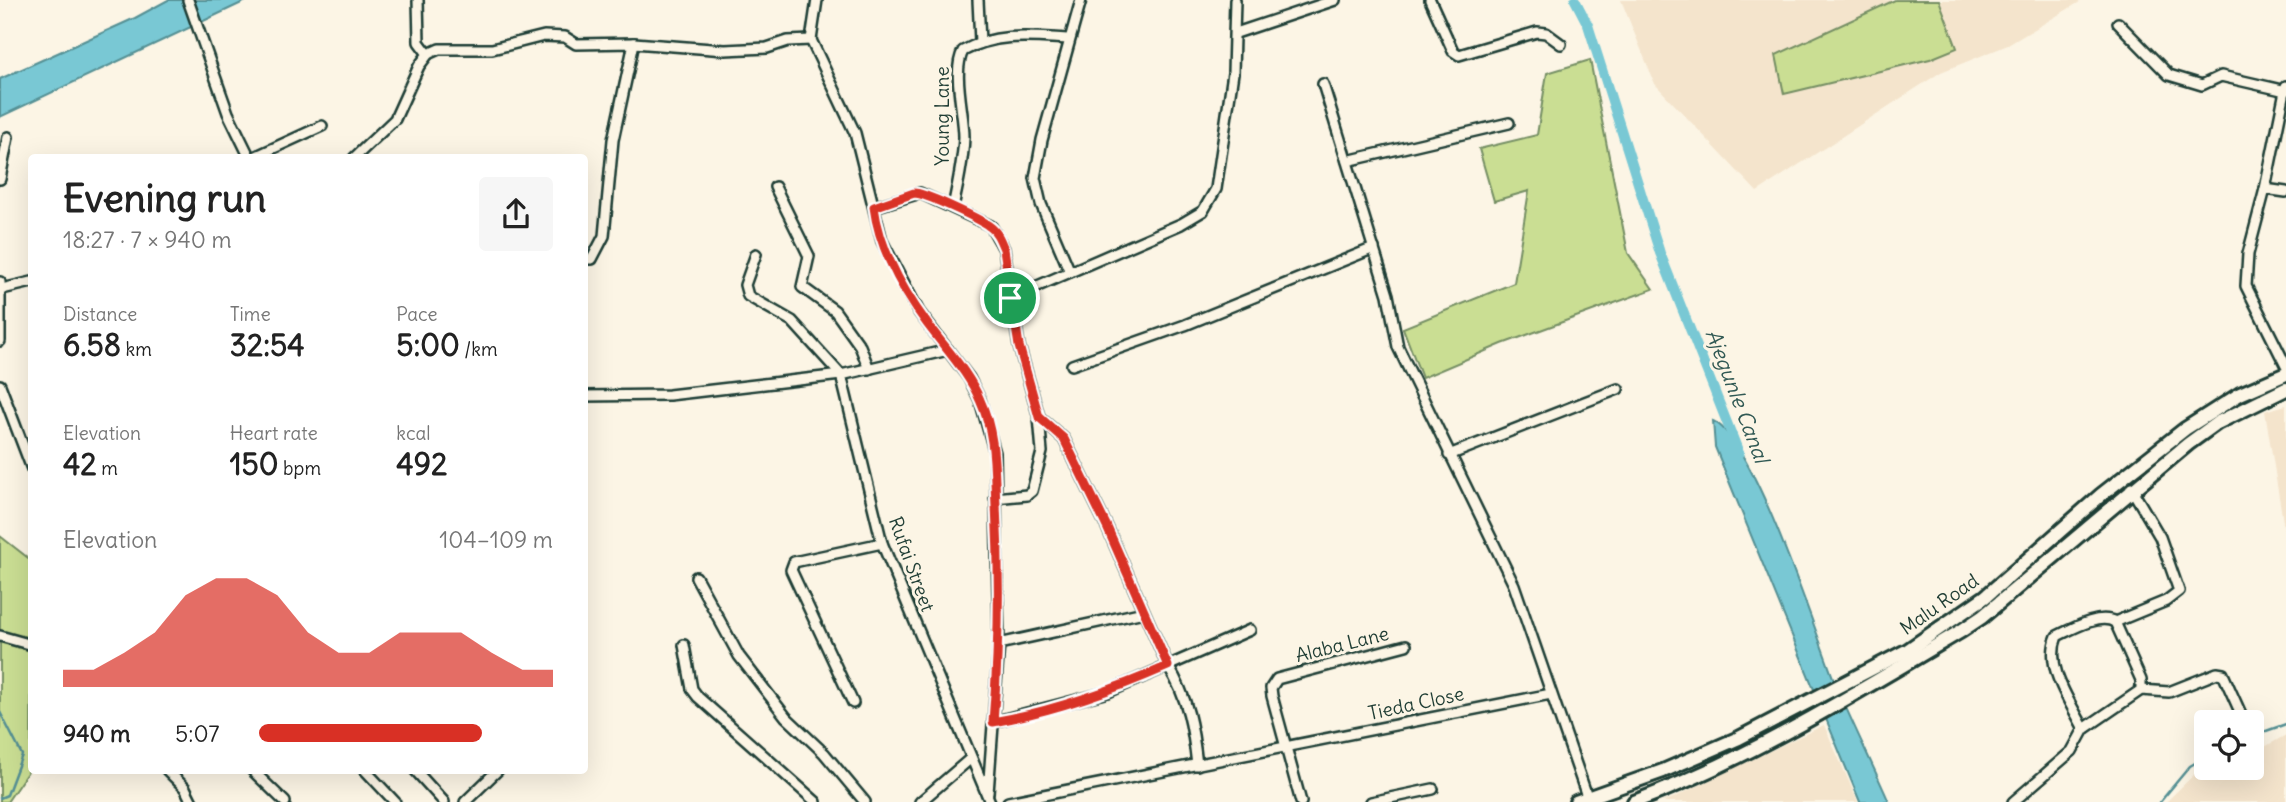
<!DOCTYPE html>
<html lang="en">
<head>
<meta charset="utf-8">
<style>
	body { margin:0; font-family:Delius,sans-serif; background:#f6f6f6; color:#222; height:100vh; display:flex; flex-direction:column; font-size:26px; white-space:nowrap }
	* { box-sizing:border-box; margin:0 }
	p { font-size:23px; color:#767676 }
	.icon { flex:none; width:38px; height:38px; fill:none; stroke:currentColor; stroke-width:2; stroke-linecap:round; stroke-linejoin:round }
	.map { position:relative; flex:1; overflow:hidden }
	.sheet { position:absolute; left:28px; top:154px; width:560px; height:620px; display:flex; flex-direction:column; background:#fff; border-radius:7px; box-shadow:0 7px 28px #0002 }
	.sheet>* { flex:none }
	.buttons { position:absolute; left:2194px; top:710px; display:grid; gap:14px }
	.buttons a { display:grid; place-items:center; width:70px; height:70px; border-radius:7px; background:#fff; box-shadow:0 7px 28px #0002; font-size:35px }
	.pin { position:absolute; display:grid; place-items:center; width:60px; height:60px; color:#fff; margin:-30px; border:4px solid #fff; border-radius:50%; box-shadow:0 2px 7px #0007 }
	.round { display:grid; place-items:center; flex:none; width:74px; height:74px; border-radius:7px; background:#f6f6f6 }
	.head { display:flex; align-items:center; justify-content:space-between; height:119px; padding:0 35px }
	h1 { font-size:38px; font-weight:800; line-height:52px }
	.metrics { display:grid; grid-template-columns:repeat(3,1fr); gap:10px; height:119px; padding:7px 35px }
	.metrics div { display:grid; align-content:center }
	.metrics b { font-size:30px; font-weight:800 }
	.metrics small { font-size:19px; font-weight:400 }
	.metrics p { font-size:19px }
	.chart { height:196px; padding:14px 35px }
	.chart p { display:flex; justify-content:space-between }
	.chart svg { width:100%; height:126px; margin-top:7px; fill:#d93025; opacity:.7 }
	ul { padding:0 35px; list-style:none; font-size:23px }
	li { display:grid; grid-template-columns:112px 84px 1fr; align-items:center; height:52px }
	li i { height:18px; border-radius:9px; background:#d93025 }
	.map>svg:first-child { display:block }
	.built { fill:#f4e4cc }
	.green { fill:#cade93; stroke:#748e64; stroke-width:2 }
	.water { fill:#79c8d4; stroke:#559094; stroke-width:2 }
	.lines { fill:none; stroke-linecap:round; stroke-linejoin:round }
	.stream { stroke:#559094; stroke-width:2.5 }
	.canal { stroke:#79c8d4; stroke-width:10 }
	.minor-casing { stroke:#1f3d34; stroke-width:14 }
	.secondary-casing { stroke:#1f3d34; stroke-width:18 }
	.minor { stroke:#fcf5e5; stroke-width:9 }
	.secondary { stroke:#fcf5e5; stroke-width:12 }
	.route-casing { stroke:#fff; stroke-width:14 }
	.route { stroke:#d93025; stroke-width:9 }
	.labels { text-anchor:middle; stroke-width:6; stroke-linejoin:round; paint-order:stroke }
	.street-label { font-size:19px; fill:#1f3d34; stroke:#fcf5e5 }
	.water-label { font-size:21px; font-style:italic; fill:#315954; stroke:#fcf5e5 }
</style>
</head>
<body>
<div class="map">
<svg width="2286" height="802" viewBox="0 0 2286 802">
	<rect width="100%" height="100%" fill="#fcf5e5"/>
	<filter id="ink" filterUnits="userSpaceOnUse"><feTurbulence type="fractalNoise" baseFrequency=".0143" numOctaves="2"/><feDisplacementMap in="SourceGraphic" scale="14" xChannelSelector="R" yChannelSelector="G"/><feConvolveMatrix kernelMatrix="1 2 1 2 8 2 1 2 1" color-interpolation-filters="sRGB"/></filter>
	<g filter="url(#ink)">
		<g class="built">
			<path d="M1621,0H2083L2008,45L1941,72L1757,192L1655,84Z"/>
			<path d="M2286,405V540L2265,411Z"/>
			<path d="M1824,725L1858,802H1662L1675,797Z"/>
			<path d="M2286,735V802H2166L2207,762V768H2252V754Z"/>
		</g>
		<g class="green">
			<path d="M1895,0H1939L1957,48L1930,59L1784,94L1776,55Z"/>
			<path d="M1590,60L1628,253L1653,289L1502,344L1422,378L1403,328L1514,283L1529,191L1494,201L1479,149L1537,135L1547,73Z"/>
			<path d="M0,536L32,561L31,767L7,802H0Z"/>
		</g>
		<g class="water">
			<path d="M168,0H248L0,117V79L135,18Z"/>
			<path d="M1713,421C1753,438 1815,632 1834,680C1851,721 1871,761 1889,802H1860L1715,447Z"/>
		</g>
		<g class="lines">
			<g class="stream">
				<path d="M0,712L22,755L7,795L0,798"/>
				<path d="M2252,736L2286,724"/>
				<path d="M2160,802L2190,766L2207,756"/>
			</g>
			<path class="canal" d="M1575,0L1588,25L1660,253L1739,453"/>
			<g class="minor-casing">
				<g id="minor">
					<path d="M188,0L228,113L250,158"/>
					<path d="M817,0L811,40L855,133L882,241L919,312L969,378L980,400L995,453L999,644L988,793"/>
					<path d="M978,0L980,42"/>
					<path d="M1430,0L1453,51L1459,55L1537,32L1546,33L1561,44"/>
					<path d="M2118,23L2169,75L2202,85L2221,76L2286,91"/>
					<path d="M1236,33L1335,0"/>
					<path d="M428,54L439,49H492L544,36L565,37L576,44L634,43L725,50L767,48L788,41L811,40"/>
					<path d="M1323,84L1388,295L1398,347L1514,585L1589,802"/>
					<path d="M2286,86L2265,189L2248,254L2246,286L2286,366"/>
					<path d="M252,158L322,126"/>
					<path d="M354,158L395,119L419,66L428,54L419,42L418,0"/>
					<path d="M1347,161L1509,123"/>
					<path d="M0,179L8,137"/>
					<path d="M775,187L809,256L802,287L835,311L860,346L869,369"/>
					<path d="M2265,189L2286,192"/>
					<path d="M874,207L920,193L991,226L1004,249L1019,346L1039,417L1042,452L1032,491L1027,495L995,498"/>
					<path d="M953,207C958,184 963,161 964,137C964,113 952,71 963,51C997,32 1032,37 1069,39"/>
					<path d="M756,254L745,285L748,296L792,321L841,375L882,543L990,802"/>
					<path d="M584,259H592L604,236L613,140L634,43"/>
					<path d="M1070,272L1041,204L1035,178L1042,140L1081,0"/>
					<path d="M0,282V341"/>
					<path d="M2,289L32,282"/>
					<path d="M1010,298L1181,224L1203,211L1216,189L1233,73L1235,0"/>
					<path d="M1072,365L1185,325L1374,248"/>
					<path d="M0,385L32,469"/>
					<path d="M584,396L669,395L841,375L948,350"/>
					<path d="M1039,417L1064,439L1107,527L1168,666C1188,698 1193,728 1197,765"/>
					<path d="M1449,455L1618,389"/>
					<path d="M696,577L739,656L786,717L824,753L865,802"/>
					<path d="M0,636L32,645"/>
					<path d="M999,644L1144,612"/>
					<path d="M684,645L692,689L698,697L816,802"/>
					<path d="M2141,690L2169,692L2217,673L2223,674L2241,714"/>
					<path d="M853,703L791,570L794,562L882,543"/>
					<path d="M993,722L1108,692L1250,630"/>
					<path d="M2084,729C2070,701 2044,667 2057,636C2072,629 2099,613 2115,622"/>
					<path d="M167,770L185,788L192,802"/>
					<path d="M252,770L285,802"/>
					<path d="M365,770L395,802"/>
					<path d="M415,770L444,802"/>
					<path d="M465,802L498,770"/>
					<path d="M920,802L970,759"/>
					<path d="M1008,802L1551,694"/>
					<path d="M1301,802L1272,696L1271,688L1277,679L1406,645"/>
					<path d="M1371,802L1433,789"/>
					<path d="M2013,802L2072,751L2084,729L2141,690V680L2115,622L2166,601L2179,591L2160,537L2131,488"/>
				</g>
			</g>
			<g class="secondary-casing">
				<g id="secondary">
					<path d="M1576,802L1663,771L1739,738L1908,650L1985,597L2101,495L2185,429L2240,394L2286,374"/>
					<path d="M1634,802C1749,759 1855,694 1961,631L1982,617L2188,444L2217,423L2286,389"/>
				</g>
			</g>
			<use href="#minor" class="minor"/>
			<use href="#secondary" class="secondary"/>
		</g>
	</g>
	<g class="lines" filter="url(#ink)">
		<g class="route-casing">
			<path id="route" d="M914,193C925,193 978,218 989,226C997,231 1000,240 1004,249L1019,346L1039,417L1064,439L1107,527L1168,666C1111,691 1054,711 993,722C999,649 1000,578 996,505C994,468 996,435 980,400C971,378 954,358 939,339C909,302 880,254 874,207Z"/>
		</g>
		<use href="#route" class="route"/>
	</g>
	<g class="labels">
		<g class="street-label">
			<text transform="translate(942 116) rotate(-90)" y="7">Young Lane</text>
			<text transform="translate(912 564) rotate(70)" y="7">Rufai Street</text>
			<text transform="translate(1939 604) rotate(-35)" y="7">Malu Road</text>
			<text transform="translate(1342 644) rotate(-14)" y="7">Alaba Lane</text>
			<text transform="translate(1416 703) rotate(-12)" y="7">Tieda Close</text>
		</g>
		<g class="water-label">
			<text transform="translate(1737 396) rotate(69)" y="7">Ajegunle Canal</text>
		</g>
	</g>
</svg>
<div class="buttons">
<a><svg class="icon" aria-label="locate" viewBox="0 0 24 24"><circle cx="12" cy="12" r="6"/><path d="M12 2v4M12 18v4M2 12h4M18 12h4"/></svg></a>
</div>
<div class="pin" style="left:1010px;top:298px;background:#1e9e55"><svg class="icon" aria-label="arrive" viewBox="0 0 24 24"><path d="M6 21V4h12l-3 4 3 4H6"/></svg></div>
<section class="sheet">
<div class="head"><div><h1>Evening run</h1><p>18:27 · 7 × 940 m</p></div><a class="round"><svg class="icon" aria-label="share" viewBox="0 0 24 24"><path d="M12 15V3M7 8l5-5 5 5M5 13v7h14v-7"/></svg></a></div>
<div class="metrics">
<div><p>Distance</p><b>6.58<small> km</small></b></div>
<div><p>Time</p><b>32:54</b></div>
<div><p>Pace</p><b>5:00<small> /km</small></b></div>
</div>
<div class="metrics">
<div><p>Elevation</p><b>42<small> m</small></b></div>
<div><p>Heart rate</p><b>150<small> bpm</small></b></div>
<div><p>kcal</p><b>492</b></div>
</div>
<div class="chart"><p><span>Elevation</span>104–109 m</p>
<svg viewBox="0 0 160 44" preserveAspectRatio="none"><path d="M0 44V38L10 38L20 32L30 25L40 12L50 6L60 6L70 12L80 25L90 32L100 32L110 25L120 25L130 25L140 32L150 38L160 38V44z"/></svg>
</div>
<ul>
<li><b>940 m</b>5:07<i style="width:76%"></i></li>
</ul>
</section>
</div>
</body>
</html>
